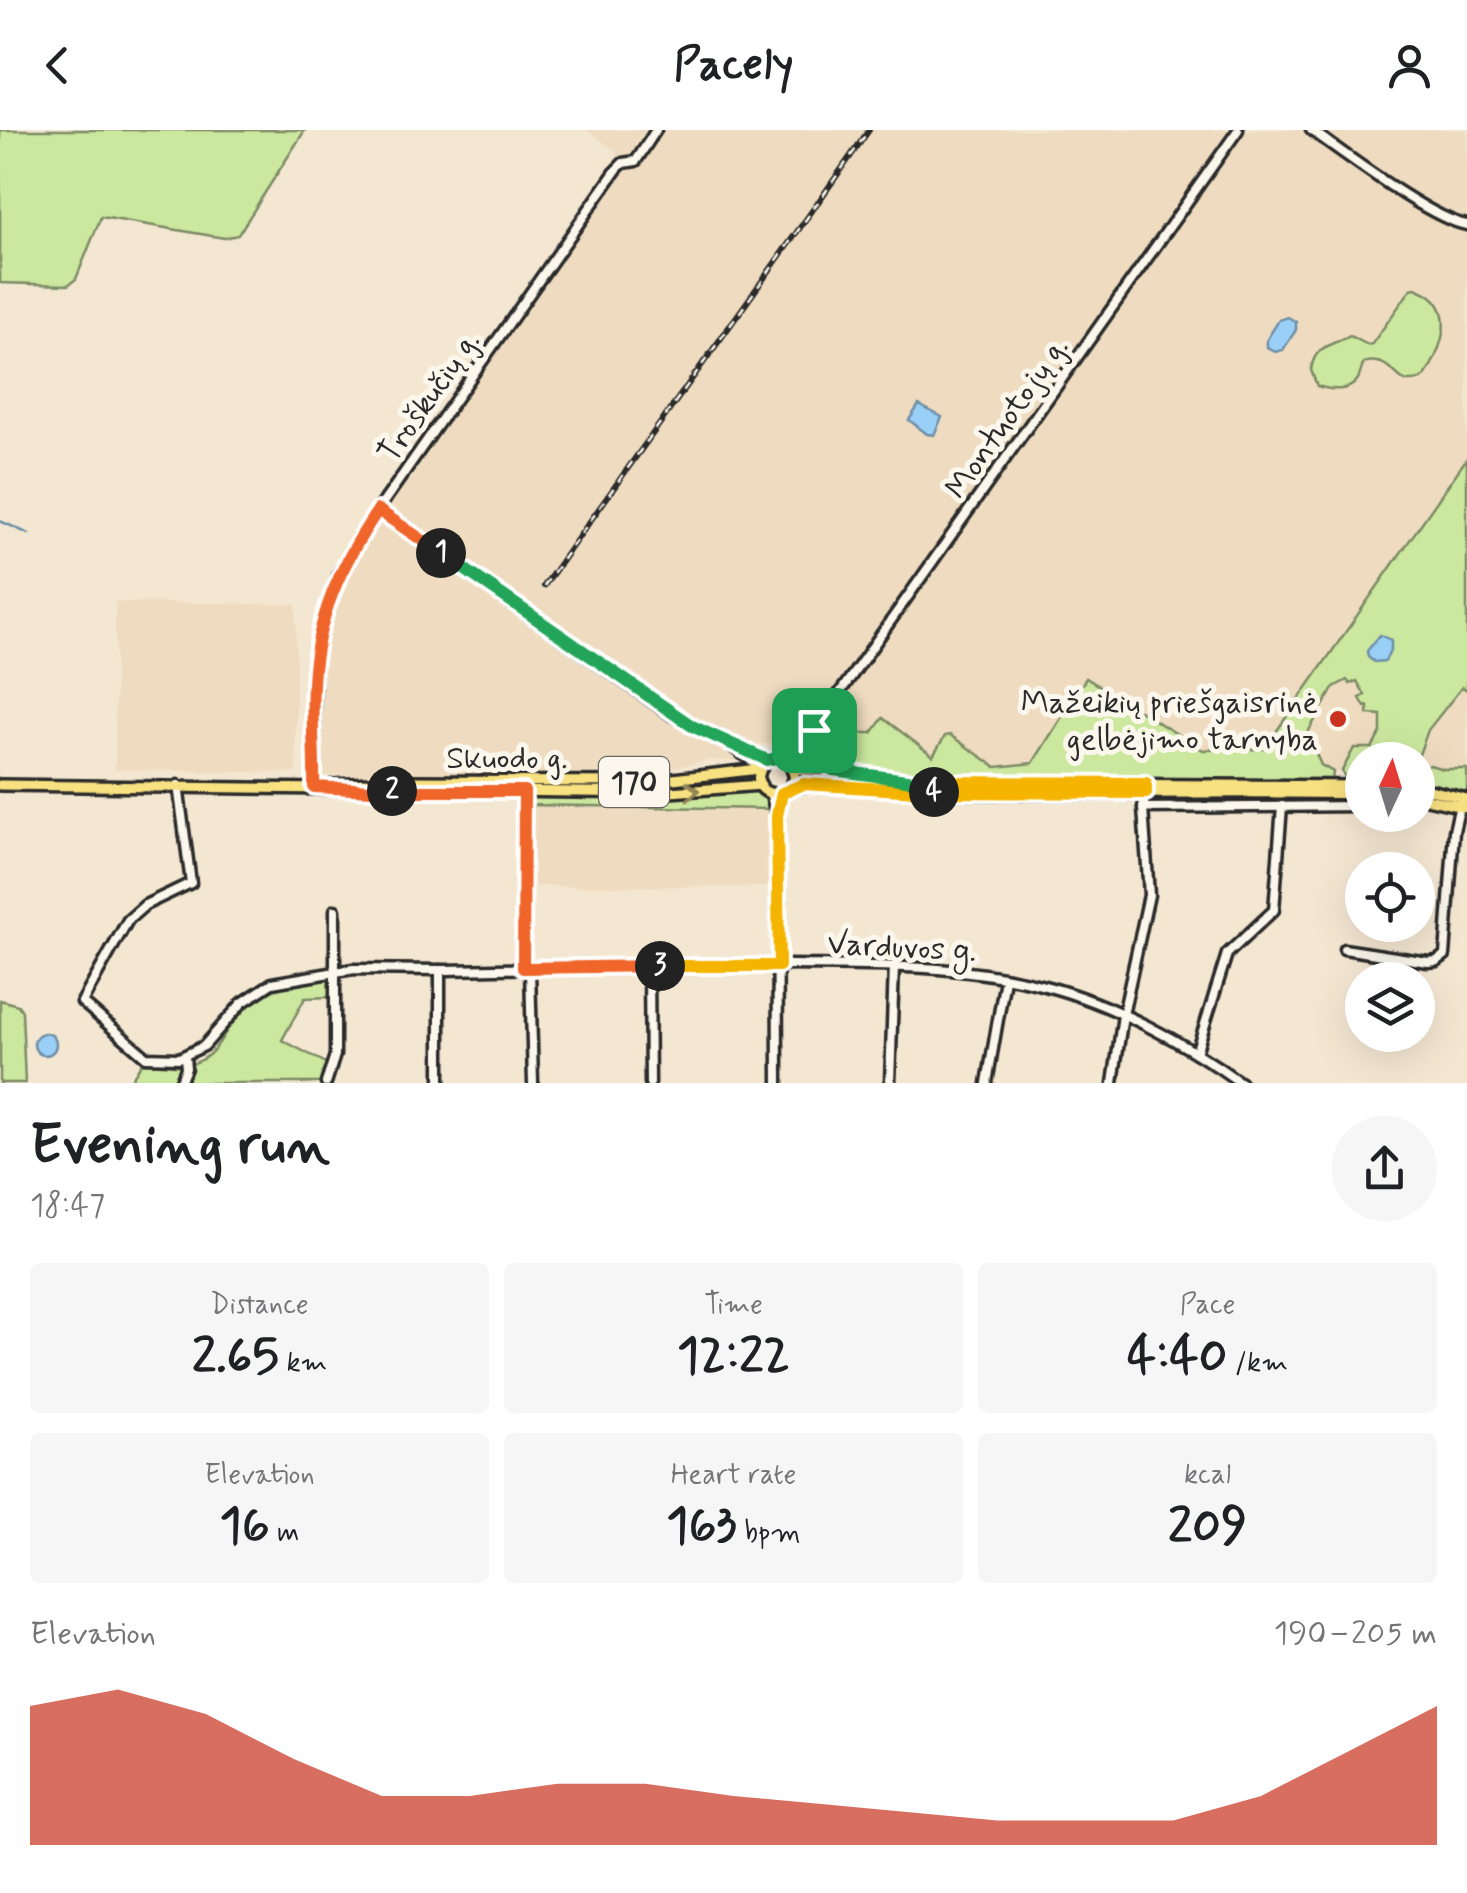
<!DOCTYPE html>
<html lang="en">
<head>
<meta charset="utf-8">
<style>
	body { margin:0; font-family:Mynerve,sans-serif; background:#f6f6f6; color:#202124; height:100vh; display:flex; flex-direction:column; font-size:38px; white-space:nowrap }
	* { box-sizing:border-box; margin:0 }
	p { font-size:32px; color:#757577 }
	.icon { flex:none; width:55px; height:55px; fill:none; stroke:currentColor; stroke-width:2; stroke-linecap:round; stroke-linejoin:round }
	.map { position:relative; height:953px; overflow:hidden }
	.panel { display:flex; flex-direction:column; background:#fff; flex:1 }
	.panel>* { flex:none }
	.needle { width:65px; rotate:4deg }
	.controls { position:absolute; left:1345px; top:612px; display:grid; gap:20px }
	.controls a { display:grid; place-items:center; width:90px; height:90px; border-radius:50%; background:#fff; box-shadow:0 10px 40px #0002; font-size:50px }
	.pin { position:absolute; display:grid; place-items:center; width:85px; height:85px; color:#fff; margin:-42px; border-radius:20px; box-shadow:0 5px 15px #0006 }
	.km { position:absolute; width:50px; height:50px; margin:-25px; border-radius:50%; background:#222; color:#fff; font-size:28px; line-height:50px; text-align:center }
	.round { display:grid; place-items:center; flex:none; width:105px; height:105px; border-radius:52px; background:#f6f6f6 }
	.overview { display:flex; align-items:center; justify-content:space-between; height:170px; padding:0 30px }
	h1 { font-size:55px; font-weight:700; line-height:75px }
	.metrics { display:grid; grid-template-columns:repeat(3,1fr); gap:15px; height:170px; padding:10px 30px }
	.metrics div { display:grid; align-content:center; border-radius:10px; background:#f6f6f6; text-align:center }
	.metrics b { font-size:50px; font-weight:700 }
	.metrics small { font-size:28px; font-weight:400 }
	.metrics p { font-size:28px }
	.chart { height:280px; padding:20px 30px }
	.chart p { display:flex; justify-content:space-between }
	.chart svg { width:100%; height:180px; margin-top:10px; fill:#c8321e; opacity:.7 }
	header { display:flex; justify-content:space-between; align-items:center; height:130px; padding:0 30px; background:#fff; font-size:45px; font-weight:700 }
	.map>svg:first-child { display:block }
	.built { fill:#efdcc0 }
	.green { fill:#cce89f; stroke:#7c8a65; stroke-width:2.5 }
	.water { fill:#9ad0f8; stroke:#6e8ea6; stroke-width:2.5 }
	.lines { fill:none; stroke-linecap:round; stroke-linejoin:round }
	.stream { stroke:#6e8ea6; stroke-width:2.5 }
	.minor-casing { stroke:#2b2b2b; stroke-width:15 }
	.major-casing { stroke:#2b2b2b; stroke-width:16 }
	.minor { stroke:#fbf7ec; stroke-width:8 }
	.major { stroke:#f8e181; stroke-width:9 }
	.rail-casing { stroke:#2b2b2b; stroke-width:6 }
	.rail { stroke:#fbf7ec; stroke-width:2.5; stroke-dasharray:8; stroke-linecap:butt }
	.oneway { stroke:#928656 }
	.split-1-casing { stroke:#fff; stroke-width:20 }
	.split-2-casing { stroke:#fff; stroke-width:20 }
	.split-3-casing { stroke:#fff; stroke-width:20 }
	.split-4-casing { stroke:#fff; stroke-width:20 }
	.split-5-casing { stroke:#fff; stroke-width:20 }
	.split-6-casing { stroke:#fff; stroke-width:20 }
	.split-1 { stroke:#22a559; stroke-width:12 }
	.split-2 { stroke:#f0652b; stroke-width:12 }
	.split-3 { stroke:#f0652b; stroke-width:12 }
	.split-4 { stroke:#f5b400; stroke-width:12 }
	.split-5 { stroke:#f5b400; stroke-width:12 }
	.split-6 { stroke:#22a559; stroke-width:12 }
	.poi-dot { fill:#c8321e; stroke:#fbf7ec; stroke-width:4 }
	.labels { text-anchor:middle; stroke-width:10; stroke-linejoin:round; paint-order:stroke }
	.shield { fill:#fbf7ec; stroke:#696865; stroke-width:2.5 }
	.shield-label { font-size:30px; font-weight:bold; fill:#2b2b2b }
	.street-label { font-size:32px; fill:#2b2b2b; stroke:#fbf7ec }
	.poi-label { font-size:32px; fill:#2b2b2b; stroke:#fbf7ec; text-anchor:end }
</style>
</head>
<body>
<header><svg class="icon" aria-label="back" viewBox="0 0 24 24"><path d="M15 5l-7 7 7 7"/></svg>Pacely<svg class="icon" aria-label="person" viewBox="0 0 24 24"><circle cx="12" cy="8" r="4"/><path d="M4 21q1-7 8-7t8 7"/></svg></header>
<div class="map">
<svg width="1467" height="953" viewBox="0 0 1467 953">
	<rect width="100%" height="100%" fill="#f4e7d2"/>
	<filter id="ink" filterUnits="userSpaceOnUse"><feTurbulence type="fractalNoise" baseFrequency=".01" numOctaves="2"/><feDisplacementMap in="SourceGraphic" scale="20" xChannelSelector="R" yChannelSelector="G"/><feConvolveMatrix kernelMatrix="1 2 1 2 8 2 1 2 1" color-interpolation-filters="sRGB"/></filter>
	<g filter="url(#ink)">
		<g class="built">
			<path d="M586,0H1467V328L1264,619L1203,620L1086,548L1033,633L996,637L950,605L945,607L934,626L900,602L837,603L829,599L817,613L753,614L746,631L708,630L660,642L314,646L313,558L324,483L361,405L617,39L616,21Z"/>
			<path d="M115,472L296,474V643L115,640Z"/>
			<path d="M1348,550H1357L1369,576L1381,585V602L1373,618L1344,636L1342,641L1333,642L1321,635L1307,604L1334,557Z"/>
			<path d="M1462,557L1467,560V639H1442L1418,634L1427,601Z"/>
			<path d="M527,675L770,679L772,757L526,756Z"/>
		</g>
		<g class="green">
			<path d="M0,0H305L238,105L224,108L101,87L76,149L68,155L0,153Z"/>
			<path d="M1415,158C1451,170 1448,200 1434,230C1430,237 1428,245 1421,249C1415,252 1412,251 1405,251C1391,241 1384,227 1364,233C1361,238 1361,244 1358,249C1350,263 1330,260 1317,256L1311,240C1314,216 1331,215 1350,206L1368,215L1372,214L1411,159Z"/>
			<path d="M1467,328V560L1462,557L1428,600L1417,630H1362V652L1346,650L1342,641L1354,618H1372L1381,602V585L1368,584V576L1365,577L1360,568L1365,565L1357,551L1350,554L1347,550L1334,557L1307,604L1321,635L1333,642L1332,651L929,649L835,636L818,621V607L823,599L837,603H872L883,588L933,626L945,606L950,605L996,637L1033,633L1086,548L1203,620L1264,619Z"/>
			<path d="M1430,635L1443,639H1467V663L1426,653L1422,648L1424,638Z"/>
			<path d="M753,660L767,668L770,679L527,675L528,668L535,665L682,666Z"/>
			<path d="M332,848L331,867L305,868L282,910L328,934L322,953H129L141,934C162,930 182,942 203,929C219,919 226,899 238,885C261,858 298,850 332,848Z"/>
			<path d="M0,870L18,875L22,881L25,953H0Z"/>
		</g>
		<g class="water">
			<path d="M1288,187L1296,192V200L1283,220L1275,222L1267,217V209L1279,190Z"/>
			<path d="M919,275L942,287L934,305L927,304L909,290Z"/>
			<path d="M1380,505L1391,510V518L1385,531L1374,532L1368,527L1367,521Z"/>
			<circle cx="45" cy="914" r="11"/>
		</g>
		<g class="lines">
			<path class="stream" d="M0,391L29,404"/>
			<g class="minor-casing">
				<g id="minor">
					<path d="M1311,0C1344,23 1432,90 1467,95"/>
					<path d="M378,380L673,586L767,630"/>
					<path d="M734,618L760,637"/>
					<path d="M782,628L809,605"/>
					<path d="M792,636L812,602L1238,0"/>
					<path d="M178,655L191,753L145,775L128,790L82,872L146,927L179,928L204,916L242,873L272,853L353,839L440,840C556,838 672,835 789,835C874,836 962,834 1045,856C1111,873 1186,913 1241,953"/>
					<path d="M314,657L315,531L324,483L338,445L378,380L617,39L623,33L636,31L656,0"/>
					<path d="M770,663L777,686L778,953"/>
					<path d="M1143,678L1362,676"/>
					<path d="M1344,819L1428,832L1437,831L1445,825L1454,701L1460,675"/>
					<path d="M649,836L650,953"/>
					<path d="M523,839L524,661"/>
					<path d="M530,839L533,953"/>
					<path d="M440,840V953"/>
					<path d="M1196,923L1227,824L1274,780L1282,676"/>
					<path d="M180,953L186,938L185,927"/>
					<path d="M326,953L335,925V780"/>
					<path d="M890,953L894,836"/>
					<path d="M987,953L1005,849"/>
					<path d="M1113,953L1123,885L1149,765L1143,678L1146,662"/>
				</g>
			</g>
			<g class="major-casing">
				<g id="major">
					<path d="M814,600L815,621L831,639"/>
					<path d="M794,639L833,640L937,653L1362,656"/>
					<path d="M0,655L657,663L761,655"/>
					<path d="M333,655L406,651L647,652L759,639"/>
					<path d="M1418,657L1467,669"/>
					<path d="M789,659L795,648L790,633L774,627C757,633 750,661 774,664C786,665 798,655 811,655C854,654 897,662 941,663C1081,666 1222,660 1362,664"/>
					<path d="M1418,667L1467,678"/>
				</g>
			</g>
			<use href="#minor" class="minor"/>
			<use href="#major" class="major"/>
			<g class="rail-casing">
				<path id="rail" d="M544,456C652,303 762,153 869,0"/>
			</g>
			<use href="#rail" class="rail"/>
		</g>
		<defs><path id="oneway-chevron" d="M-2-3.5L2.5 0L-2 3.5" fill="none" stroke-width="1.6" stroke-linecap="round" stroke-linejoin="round" transform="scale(2.5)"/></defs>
		<use class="oneway" href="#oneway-chevron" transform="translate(692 661) rotate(-4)"/>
	</g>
	<g class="lines" filter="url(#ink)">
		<g class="split-1-casing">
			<path id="split-1" d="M441,423L692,596L767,630L786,626L814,600"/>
		</g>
		<g class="split-2-casing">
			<path id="split-2" d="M392,661L314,657C315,623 311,588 313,554C316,487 341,435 378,380L441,423"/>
		</g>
		<g class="split-3-casing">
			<path id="split-3" d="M392,661H524L523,838L660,836"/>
		</g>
		<g class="split-4-casing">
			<path id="split-4" d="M660,836H779L777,686L782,663L804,654L934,662"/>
		</g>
		<g class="split-5-casing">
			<path id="split-5" d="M921,652L1146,653V663L934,662"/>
		</g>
		<g class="split-6-casing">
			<path id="split-6" d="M814,600L817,626L833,640L921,652"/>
		</g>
		<use href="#split-1" class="split-1"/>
		<use href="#split-2" class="split-2"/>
		<use href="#split-3" class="split-3"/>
		<use href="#split-4" class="split-4"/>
		<use href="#split-5" class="split-5"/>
		<use href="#split-6" class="split-6"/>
	</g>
	<circle class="poi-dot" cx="1338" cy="589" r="10"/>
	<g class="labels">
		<rect class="shield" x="599" y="627" width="70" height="50" rx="8"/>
		<g class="shield-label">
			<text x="634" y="662">170</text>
		</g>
		<g class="street-label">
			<text transform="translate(428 266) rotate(-55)" y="11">Troškučių g.</text>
			<text transform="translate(1006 287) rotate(-55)" y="11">Montuotojų g.</text>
			<text x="507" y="638">Skuodo g.</text>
			<text transform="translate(902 816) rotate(3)" y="11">Varduvos g.</text>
		</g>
		<g class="poi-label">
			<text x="1318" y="582">Mažeikių priešgaisrinė<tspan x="1318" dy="37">gelbėjimo tarnyba</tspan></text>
		</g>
	</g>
</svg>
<div class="controls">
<a><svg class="needle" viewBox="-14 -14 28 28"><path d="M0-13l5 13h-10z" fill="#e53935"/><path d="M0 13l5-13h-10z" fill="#757577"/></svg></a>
<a><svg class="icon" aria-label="locate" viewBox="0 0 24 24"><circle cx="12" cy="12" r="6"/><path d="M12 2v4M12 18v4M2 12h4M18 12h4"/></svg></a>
<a><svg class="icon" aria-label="layers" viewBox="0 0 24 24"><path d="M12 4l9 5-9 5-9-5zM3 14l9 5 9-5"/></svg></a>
</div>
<div class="pin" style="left:814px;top:600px;background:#1e9e55"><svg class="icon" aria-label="arrive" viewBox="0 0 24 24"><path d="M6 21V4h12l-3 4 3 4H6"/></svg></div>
<b class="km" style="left:441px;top:423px">1</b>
<b class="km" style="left:392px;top:661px">2</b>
<b class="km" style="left:660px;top:836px">3</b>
<b class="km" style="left:934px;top:662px">4</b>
</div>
<section class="panel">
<div class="overview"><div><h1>Evening run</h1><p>18:47</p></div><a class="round"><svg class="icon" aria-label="share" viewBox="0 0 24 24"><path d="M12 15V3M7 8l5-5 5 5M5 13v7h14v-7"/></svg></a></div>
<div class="metrics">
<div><p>Distance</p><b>2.65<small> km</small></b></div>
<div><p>Time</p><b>12:22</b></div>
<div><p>Pace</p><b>4:40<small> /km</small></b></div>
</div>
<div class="metrics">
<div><p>Elevation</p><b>16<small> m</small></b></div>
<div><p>Heart rate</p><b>163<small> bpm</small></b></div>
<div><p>kcal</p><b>209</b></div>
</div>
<div class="chart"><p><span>Elevation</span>190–205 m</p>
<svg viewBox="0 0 160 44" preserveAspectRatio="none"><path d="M0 44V10L10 6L20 12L30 23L40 32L50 32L60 29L70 29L80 32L90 34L100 36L110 38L120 38L130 38L140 32L150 21L160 10V44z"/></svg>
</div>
</section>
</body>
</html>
